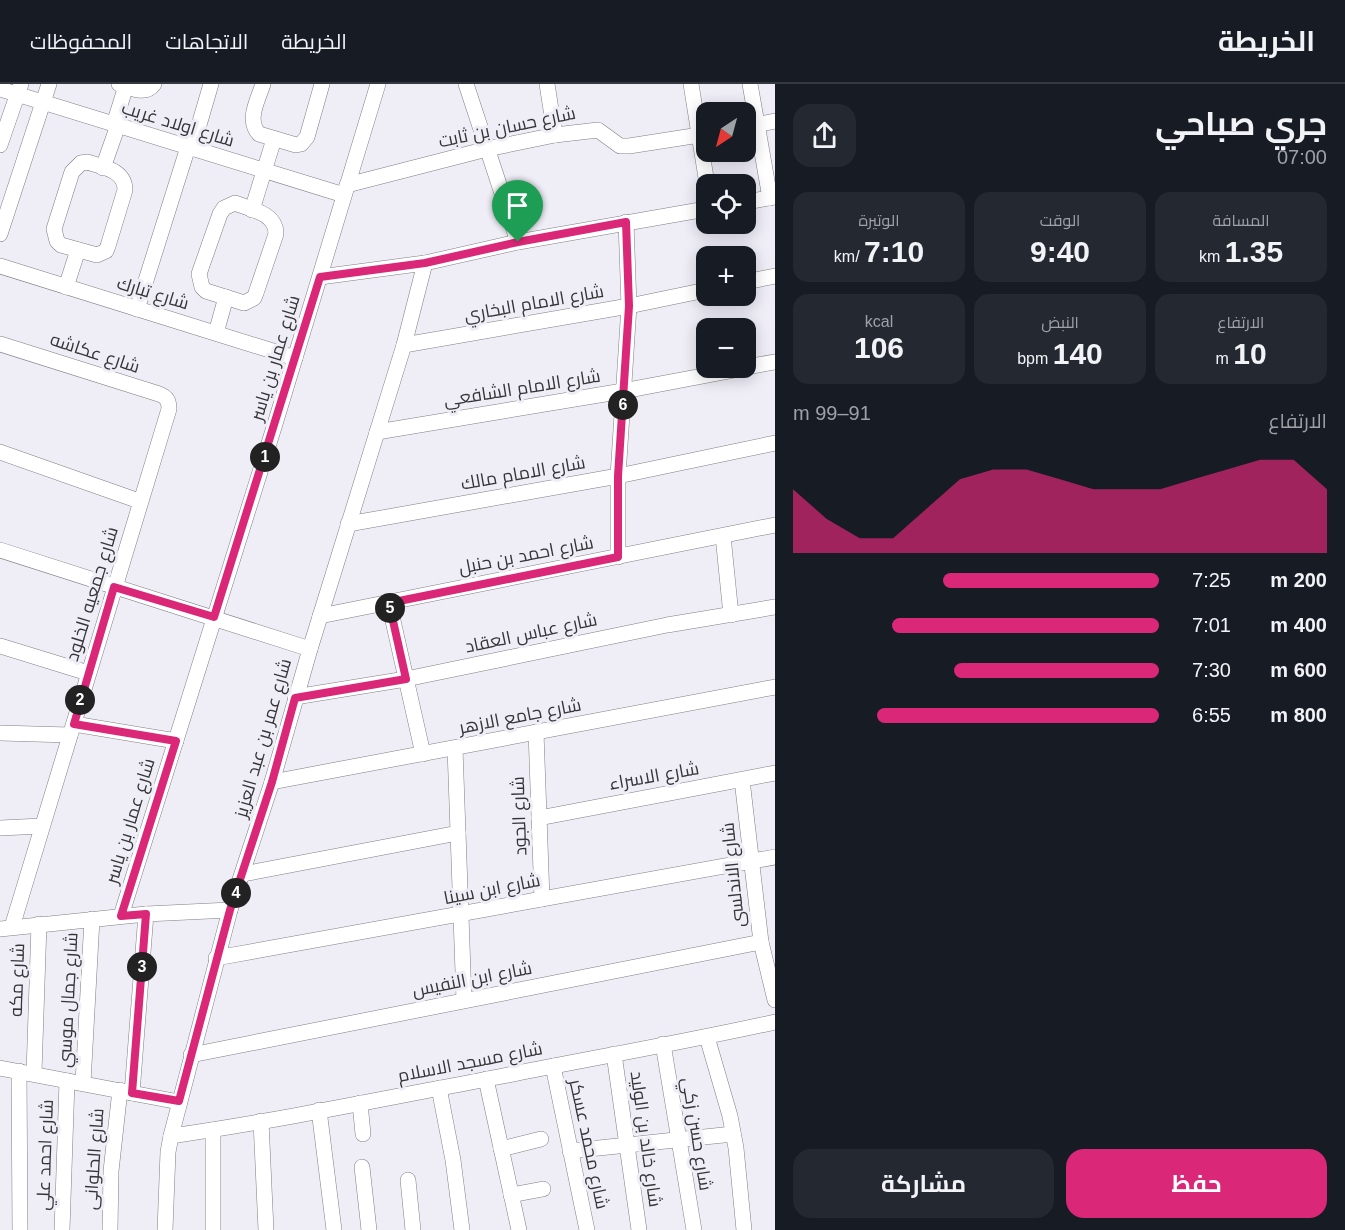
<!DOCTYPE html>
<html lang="ar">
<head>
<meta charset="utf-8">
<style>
	body { margin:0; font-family:Helvetica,Cairo,sans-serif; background:#242831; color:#f1f3f6; direction:rtl; height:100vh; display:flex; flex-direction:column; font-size:22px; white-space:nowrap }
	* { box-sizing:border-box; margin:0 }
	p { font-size:20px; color:#9ea1a6 }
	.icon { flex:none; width:33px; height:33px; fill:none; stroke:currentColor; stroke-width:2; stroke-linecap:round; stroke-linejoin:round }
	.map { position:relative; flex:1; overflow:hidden; direction:ltr }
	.drawer { display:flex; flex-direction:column; background:#171b24; width:570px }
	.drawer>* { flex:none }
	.needle { width:39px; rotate:216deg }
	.buttons { position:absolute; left:696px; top:18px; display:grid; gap:12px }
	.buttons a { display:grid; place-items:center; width:60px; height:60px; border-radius:12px; background:#171b24; box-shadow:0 3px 15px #0003; font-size:30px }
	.pin { position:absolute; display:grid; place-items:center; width:51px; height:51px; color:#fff; margin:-62px -26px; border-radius:50% 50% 50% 0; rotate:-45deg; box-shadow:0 0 6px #0007 }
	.pin .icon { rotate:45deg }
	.km { position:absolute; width:30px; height:30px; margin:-15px; border-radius:50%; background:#222; color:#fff; font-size:16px; line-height:30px; text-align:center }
	.round { display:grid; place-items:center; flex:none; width:63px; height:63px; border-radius:18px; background:#242831 }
	.summary { display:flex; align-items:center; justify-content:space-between; height:102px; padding:0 18px }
	h1 { font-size:33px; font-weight:700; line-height:45px }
	.stats { display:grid; grid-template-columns:repeat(3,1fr); gap:9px; height:102px; padding:6px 18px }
	.stats div { display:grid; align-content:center; border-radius:15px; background:#242831; text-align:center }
	.stats b { font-size:30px; font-weight:700 }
	.stats small { font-size:16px; font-weight:400 }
	.stats p { font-size:16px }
	.chart { height:168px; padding:12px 18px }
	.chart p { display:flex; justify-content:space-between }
	.chart svg { width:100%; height:108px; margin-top:6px; fill:#db2777; opacity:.7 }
	.action { display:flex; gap:12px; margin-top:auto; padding:12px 18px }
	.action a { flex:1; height:69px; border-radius:18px; background:#db2777; color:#fff; font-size:24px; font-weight:700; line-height:69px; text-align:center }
	.action a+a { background:#242831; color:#f1f3f6 }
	ul { padding:0 18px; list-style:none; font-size:20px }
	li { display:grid; grid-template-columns:96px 72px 1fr; align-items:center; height:45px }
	li i { height:15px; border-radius:8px; background:#db2777 }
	header { display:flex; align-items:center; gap:36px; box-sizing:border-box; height:84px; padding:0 30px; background:#171b24; border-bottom:2px solid #363941 }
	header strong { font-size:28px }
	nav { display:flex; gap:33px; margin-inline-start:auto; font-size:21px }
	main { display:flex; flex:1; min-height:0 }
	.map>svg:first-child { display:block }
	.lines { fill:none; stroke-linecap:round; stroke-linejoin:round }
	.street-casing { stroke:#7f7e86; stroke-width:16 }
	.street { stroke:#fff; stroke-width:15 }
	.route-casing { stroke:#fff; stroke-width:12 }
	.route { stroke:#db2777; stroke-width:8 }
	.labels { text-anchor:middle; stroke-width:6; stroke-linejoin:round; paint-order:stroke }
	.street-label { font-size:18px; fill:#353538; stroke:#efeef7 }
</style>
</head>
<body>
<header>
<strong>الخريطة</strong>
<nav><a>الخريطة</a><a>الاتجاهات</a><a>المحفوظات</a></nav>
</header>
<main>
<section class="drawer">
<div class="summary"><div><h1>جري صباحي</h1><p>07:00</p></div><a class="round"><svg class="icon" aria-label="share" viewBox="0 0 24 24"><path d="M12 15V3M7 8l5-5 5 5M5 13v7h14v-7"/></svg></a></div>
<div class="stats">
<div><p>المسافة</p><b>1.35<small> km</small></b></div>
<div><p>الوقت</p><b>9:40</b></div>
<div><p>الوتيرة</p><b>7:10<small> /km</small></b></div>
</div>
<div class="stats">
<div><p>الارتفاع</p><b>10<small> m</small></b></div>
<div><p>النبض</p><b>140<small> bpm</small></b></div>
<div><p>kcal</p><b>106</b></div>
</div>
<div class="chart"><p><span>الارتفاع</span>91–99 m</p>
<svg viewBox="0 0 160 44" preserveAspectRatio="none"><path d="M0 44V18L10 30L20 38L30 38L40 26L50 14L60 10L70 10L80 14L90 18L100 18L110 18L120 14L130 10L140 6L150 6L160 18V44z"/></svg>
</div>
<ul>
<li><b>200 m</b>7:25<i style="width:59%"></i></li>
<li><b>400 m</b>7:01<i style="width:73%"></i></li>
<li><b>600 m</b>7:30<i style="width:56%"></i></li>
<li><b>800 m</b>6:55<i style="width:77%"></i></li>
</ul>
<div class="action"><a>حفظ</a><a>مشاركة</a></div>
</section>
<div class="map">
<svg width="775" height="1146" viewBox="0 0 775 1146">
	<rect width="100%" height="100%" fill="#efeef7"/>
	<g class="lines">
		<g class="street-casing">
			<g id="street">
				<path d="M119,0C132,4 145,12 154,0"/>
				<path d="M263,0C258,16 246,36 259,50L296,61L301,60L307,53L322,0"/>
				<path d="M466,0L518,158"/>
				<path d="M547,0L555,51"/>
				<path d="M691,0L707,100"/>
				<path d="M750,0L770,114"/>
				<path d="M0,5L344,111"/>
				<path d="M114,40L126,2"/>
				<path d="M746,43L775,37"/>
				<path d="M0,61L21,0"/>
				<path d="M192,65L211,0"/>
				<path d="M87,78C103,83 125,86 125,106L108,162L106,167L97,171L61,161L57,157L54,145L72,88L81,79Z"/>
				<path d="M103,84L118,41"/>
				<path d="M347,101L487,65L555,51L598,46L620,62H629L706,50"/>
				<path d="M746,118L775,113"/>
				<path d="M235,119C252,126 276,129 276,150L256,209L254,214L244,219L206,207L202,203L199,190L220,130L224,124Z"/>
				<path d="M252,126L274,55"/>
				<path d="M0,150L49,0"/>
				<path d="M0,182L295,274"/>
				<path d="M320,193L425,179L518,158L706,125"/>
				<path d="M746,198L775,192"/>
				<path d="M66,203L78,166"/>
				<path d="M137,225L188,63"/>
				<path d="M216,249L226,213"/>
				<path d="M0,260L159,310C167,313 169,317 169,325L12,843"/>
				<path d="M404,261L629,222L706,206"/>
				<path d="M746,283L775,278"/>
				<path d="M377,348L623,307L745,284"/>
				<path d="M0,368L139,417"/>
				<path d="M348,440L618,392L775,359"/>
				<path d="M723,452L731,531"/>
				<path d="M0,466L310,565"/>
				<path d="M618,473V392L629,222L626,138"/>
				<path d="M389,519L423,670"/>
				<path d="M320,532L775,441"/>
				<path d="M0,562L88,589"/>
				<path d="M295,613L406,595L667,541L775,523"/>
				<path d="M74,640L176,657"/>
				<path d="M536,648L542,815"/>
				<path d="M0,649L70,651"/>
				<path d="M455,664L464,916"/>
				<path d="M742,696L761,858L775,916"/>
				<path d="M272,698L775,603"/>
				<path d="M539,734L775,689"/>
				<path d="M0,744L42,742"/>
				<path d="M243,790L458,749"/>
				<path d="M121,832L275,340L378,0"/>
				<path d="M0,845L146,830L230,826"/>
				<path d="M216,874L775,773"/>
				<path d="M707,953L730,1032L736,1064L744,1146"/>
				<path d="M663,960L694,1146"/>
				<path d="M614,970L639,1146"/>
				<path d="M191,971L761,858"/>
				<path d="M553,982L587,1146"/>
				<path d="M0,984L179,1018"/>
				<path d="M19,987L20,1146"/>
				<path d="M34,989L39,840"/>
				<path d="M486,995L519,1146"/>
				<path d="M83,999L92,835"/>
				<path d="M439,1004L453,1076L462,1146"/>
				<path d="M132,1009L146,830"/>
				<path d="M360,1019L363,1050"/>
				<path d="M319,1026L334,1146"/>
				<path d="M261,1037L266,1146"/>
				<path d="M213,1046V1146"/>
				<path d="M171,1052C282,1036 392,1013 503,992C593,974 685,958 775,938"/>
				<path d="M501,1065L541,1055"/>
				<path d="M570,1067L733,1050"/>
				<path d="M362,1083L369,1146"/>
				<path d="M408,1096L413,1146"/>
				<path d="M511,1111L543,1105"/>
				<path d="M62,1146L67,997"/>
				<path d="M110,1146L111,1087L120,1006"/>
				<path d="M165,1146L168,1068L171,1052L230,826L272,698L310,565L404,261L425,179"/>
			</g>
		</g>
		<use href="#street" class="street"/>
	</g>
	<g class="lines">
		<g class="route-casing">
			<path id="route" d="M626,138L629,222L618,392V473L389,519L406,595L295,614L272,698L230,826L179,1017L132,1009L146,830L121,832L176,657L74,640L114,503L214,533L320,193L425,179L518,158Z"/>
		</g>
		<use href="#route" class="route"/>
	</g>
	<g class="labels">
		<g class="street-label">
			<text transform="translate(178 40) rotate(17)" y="6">شارع اولاد غريب</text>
			<text transform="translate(507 43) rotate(-12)" y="6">شارع حسان بن ثابت</text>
			<text transform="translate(153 209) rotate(17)" y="6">شارع تبارك</text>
			<text transform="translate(534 219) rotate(-10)" y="6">شارع الامام البخاري</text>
			<text transform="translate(95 269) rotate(18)" y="6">شارع عكاشه</text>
			<text transform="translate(275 274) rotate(-73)" y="6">شارع عمار بن ياسر</text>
			<text transform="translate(522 304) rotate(-9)" y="6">شارع الامام الشافعي</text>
			<text transform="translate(523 389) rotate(-10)" y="6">شارع الامام مالك</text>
			<text transform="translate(526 471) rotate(-11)" y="6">شارع احمد بن حنبل</text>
			<text transform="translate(92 510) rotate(-73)" y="6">شارع جمعيه الخلود</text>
			<text transform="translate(531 549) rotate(-12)" y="6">شارع عباس العقاد</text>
			<text transform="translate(520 632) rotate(-11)" y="6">شارع جامع الازهر</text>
			<text transform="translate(263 654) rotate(-74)" y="6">شارع عمر بن عبد العزيز</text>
			<text transform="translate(654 692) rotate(-10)" y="6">شارع الاسراء</text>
			<text transform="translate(519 732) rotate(-92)" y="6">شارع الجود</text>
			<text transform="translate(130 737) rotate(-73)" y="6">شارع عمار بن ياسر</text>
			<text transform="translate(733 791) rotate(-96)" y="6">شارع الاندلسى</text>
			<text transform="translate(492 805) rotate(-11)" y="6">شارع ابن سينا</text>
			<text transform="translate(472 895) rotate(-11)" y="6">شارع ابن النفيس</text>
			<text transform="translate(17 896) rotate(-88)" y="6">شارع مكه</text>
			<text transform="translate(68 916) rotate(-87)" y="6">شارع جمال موسي</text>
			<text transform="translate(470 978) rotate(-11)" y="6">شارع مسجد الاسلام</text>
			<text transform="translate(697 1050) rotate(81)" y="6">شارع حسن زكي</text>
			<text transform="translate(646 1055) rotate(82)" y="6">شارع خالد بن الوليد</text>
			<text transform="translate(589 1060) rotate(78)" y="6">شارع محمد عسكر</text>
			<text transform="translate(45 1071) rotate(-88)" y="6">شارع احمد علي</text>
			<text transform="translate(94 1075) rotate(-86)" y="6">شارع الحلوانى</text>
		</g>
	</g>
</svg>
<div class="buttons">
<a><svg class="needle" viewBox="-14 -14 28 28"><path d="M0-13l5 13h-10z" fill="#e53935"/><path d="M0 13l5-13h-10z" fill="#9ea1a6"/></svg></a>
<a><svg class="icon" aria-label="locate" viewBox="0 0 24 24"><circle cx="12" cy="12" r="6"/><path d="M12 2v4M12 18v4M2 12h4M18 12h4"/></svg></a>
<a>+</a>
<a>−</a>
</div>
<div class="pin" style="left:518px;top:158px;background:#1e9e55"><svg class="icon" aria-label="arrive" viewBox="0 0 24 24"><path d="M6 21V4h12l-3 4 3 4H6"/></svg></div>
<b class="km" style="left:265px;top:373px">1</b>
<b class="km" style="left:80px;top:616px">2</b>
<b class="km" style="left:142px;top:883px">3</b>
<b class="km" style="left:236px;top:809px">4</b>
<b class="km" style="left:390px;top:524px">5</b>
<b class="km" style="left:623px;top:321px">6</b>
</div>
</main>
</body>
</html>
